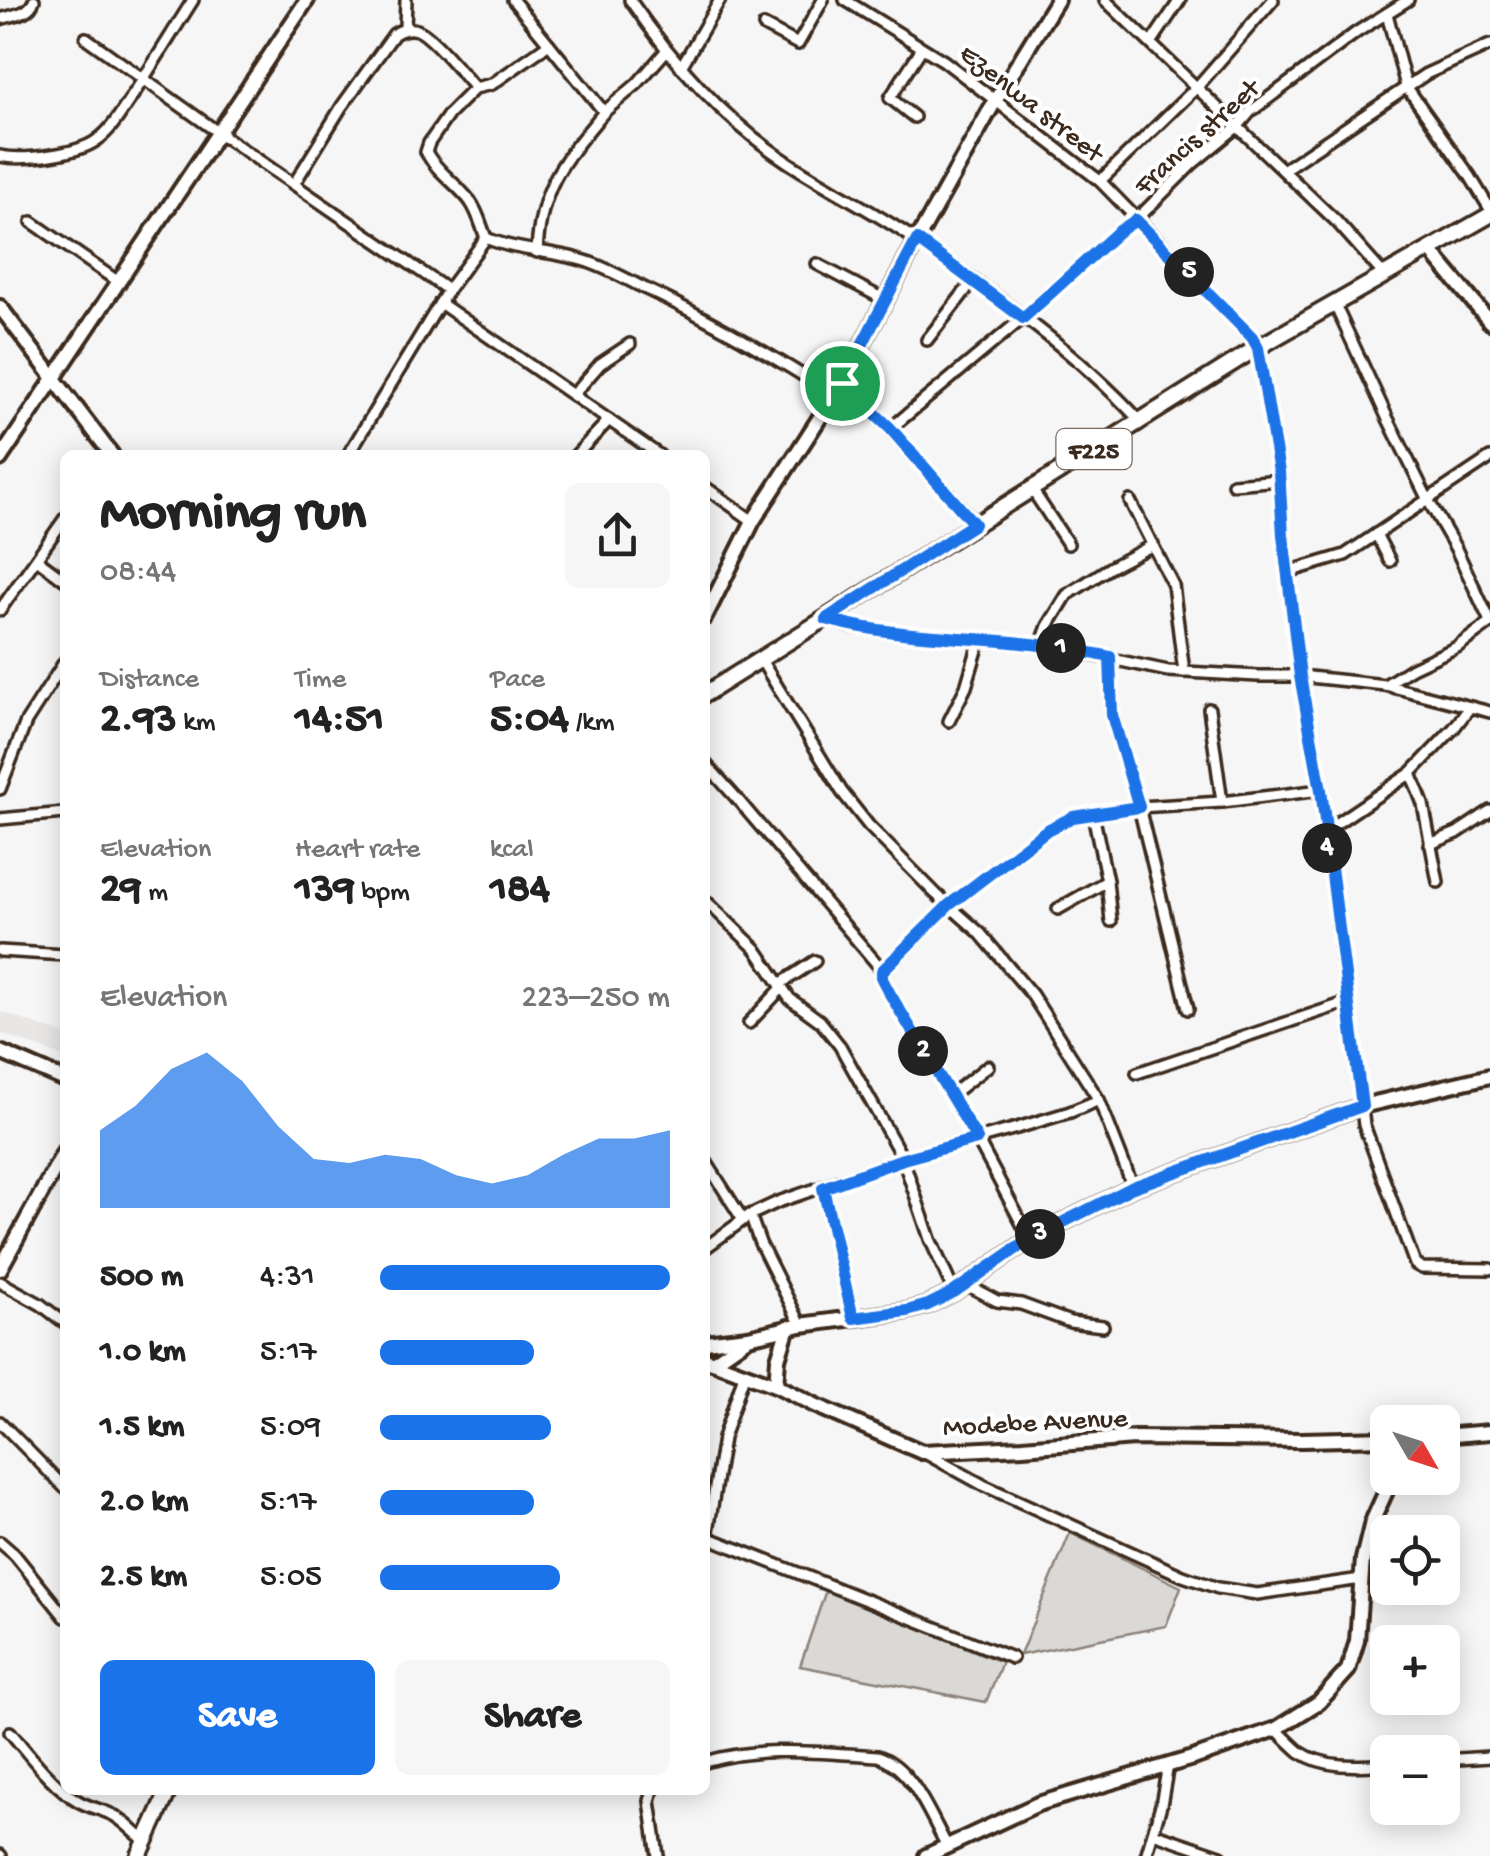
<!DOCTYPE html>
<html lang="en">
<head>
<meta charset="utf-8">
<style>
	body { margin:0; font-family:"Gochi Hand",sans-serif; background:#f6f6f6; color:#222; height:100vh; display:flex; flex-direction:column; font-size:38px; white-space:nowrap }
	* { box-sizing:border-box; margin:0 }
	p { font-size:32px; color:#767676 }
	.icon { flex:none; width:55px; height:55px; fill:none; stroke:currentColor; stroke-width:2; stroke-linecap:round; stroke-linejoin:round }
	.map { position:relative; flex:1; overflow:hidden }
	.side { position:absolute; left:60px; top:450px; width:650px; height:1345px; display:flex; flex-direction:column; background:#fff; border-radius:15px; box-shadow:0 5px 25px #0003 }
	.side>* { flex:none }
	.needle { width:65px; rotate:129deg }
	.tools { position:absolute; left:1370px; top:1405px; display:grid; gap:20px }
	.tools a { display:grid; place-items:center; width:90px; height:90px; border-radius:15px; background:#fff; box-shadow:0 5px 25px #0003; font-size:50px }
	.pin { position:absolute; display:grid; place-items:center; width:85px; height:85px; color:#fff; margin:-42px; border:5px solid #fff; border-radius:50%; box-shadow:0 2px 10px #0007 }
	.km { position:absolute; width:50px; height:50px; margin:-25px; border-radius:50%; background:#222; color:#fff; font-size:28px; line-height:50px; text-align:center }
	.round { display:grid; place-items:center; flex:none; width:105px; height:105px; border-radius:15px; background:#f6f6f6 }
	.headline { display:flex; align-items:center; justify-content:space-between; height:170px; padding:0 40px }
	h1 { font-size:55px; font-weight:700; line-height:75px }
	.stats { display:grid; grid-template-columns:repeat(3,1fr); gap:15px; height:170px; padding:10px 40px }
	.stats div { display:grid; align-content:center }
	.stats b { font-size:42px; font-weight:700 }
	.stats small { font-size:28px; font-weight:400 }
	.stats p { font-size:28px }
	.chart { height:280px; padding:20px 40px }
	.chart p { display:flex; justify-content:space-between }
	.chart svg { width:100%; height:180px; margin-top:10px; fill:#1a73e8; opacity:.7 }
	.action { display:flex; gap:20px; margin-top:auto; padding:20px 40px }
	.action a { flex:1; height:115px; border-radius:15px; background:#1a73e8; color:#fff; font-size:40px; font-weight:700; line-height:115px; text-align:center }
	.action a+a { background:#f6f6f6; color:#222 }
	ul { padding:0 40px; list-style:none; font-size:32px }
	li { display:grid; grid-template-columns:160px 120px 1fr; align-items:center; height:75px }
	li i { height:25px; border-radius:12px; background:#1a73e8 }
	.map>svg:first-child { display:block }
	.built { fill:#e9e7e6 }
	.green { fill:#dbd9d6; stroke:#8b827a; stroke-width:2.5 }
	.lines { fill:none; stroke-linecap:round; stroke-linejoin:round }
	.street-casing { stroke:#3b2a1e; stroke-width:16 }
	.secondary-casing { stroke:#3b2a1e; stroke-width:20 }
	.primary-casing { stroke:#3b2a1e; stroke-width:21 }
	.street { stroke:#fff; stroke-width:9 }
	.secondary { stroke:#fff; stroke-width:12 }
	.primary { stroke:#fff; stroke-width:14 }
	.route-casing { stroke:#fff; stroke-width:20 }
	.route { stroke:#1a73e8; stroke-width:12 }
	.labels { text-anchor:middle; stroke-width:8; stroke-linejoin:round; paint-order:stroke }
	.shield { fill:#fff; stroke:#766a62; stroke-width:2.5 }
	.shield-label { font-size:25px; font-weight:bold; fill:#3b2a1e }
	.street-label { font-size:28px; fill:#3b2a1e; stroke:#fff }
</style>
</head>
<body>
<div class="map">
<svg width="1490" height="1856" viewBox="0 0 1490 1856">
	<rect width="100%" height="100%" fill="#f7f6f6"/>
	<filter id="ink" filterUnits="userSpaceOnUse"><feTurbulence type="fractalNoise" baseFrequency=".01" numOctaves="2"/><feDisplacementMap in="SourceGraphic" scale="20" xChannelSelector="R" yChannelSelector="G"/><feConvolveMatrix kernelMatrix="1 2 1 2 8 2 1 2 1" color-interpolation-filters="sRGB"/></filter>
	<g filter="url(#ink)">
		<path class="built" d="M2,1012L65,1035L64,1057L0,1033Z"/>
		<g class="green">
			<path d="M1070,1533L1181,1587L1166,1626L1020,1655Z"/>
			<path d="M826,1590L1002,1662L986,1702L800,1666Z"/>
		</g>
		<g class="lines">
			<g class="street-casing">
				<g id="street">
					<path d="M513,0L549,44"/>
					<path d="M630,0C672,61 726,122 789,163C832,191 879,214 920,243C996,295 1078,353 1140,421"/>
					<path d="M845,0L944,61L1100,181L1252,337L1258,348L1279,472L1283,535L1300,676L1321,790L1364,1125L1415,1264L1422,1268L1490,1269"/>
					<path d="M1105,0L1336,221L1385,276"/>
					<path d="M1387,14L1406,86L1470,176L1490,209"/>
					<path d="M0,19C13,15 30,14 34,0"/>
					<path d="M764,26L798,44L823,0"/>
					<path d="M405,28L406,0"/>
					<path d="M86,38L219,133L448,290L440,303"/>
					<path d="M1151,43L1180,0"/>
					<path d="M681,67L720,0"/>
					<path d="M914,117L890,98L922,48"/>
					<path d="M0,156C22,161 79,154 97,140C112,130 121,112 131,98C152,66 172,33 193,0"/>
					<path d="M1283,170L1426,74L1490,45"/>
					<path d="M1100,181L1197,87L1273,0"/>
					<path d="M294,184L342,106L394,34C401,30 408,27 417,30C432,35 463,75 475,88"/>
					<path d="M32,222L117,281"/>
					<path d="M486,238C481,225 478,212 470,201C456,183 437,172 426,152L429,143L449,114L475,88L492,84L549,44L604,112L637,84L666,51"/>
					<path d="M537,252C540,186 564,160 604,112"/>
					<path d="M817,264L887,301"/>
					<path d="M448,290L486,238C521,253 556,250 591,263C610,270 628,280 646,289C712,320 773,356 834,395"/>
					<path d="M1335,305L1387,417L1428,500L1456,549L1490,621"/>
					<path d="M927,340L973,281"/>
					<path d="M842,383L890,429L1023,318L1117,232L1136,220L1192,164L1238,126L1250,112L1357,32L1408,0"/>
					<path d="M573,395L600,364L630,344"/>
					<path d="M890,429L975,523"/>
					<path d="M348,455L440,303L659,455"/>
					<path d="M576,455L609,420"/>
					<path d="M1233,484L1280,480"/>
					<path d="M705,487L753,521"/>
					<path d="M1031,488L1068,544"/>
					<path d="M1130,501L1173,585L1184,672"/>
					<path d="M1376,534L1390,561"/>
					<path d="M38,560L65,580"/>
					<path d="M1288,572L1345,555L1490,458"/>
					<path d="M0,610L65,518"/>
					<path d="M826,619L849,626L889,632L1050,646L1168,671L1258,676H1300L1385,685L1490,712"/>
					<path d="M1041,645L1048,626L1067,595L1111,567L1153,545"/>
					<path d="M1110,657L1112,715L1139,807L1188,1009"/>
					<path d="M761,660L842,792L869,826L936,894L980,933L1032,995L1099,1100L1133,1187"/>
					<path d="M1385,685L1412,668L1457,647L1490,623"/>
					<path d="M1209,709L1222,802"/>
					<path d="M949,721L966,687L980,640"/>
					<path d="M705,763L738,800L883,971"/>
					<path d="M1411,773L1423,804L1438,882"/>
					<path d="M0,789L26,722L65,661"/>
					<path d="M1093,814L1107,881L1111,921"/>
					<path d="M0,819L65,813"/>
					<path d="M1325,831L1411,773L1454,728L1470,707"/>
					<path d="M1430,844L1457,833L1490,811"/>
					<path d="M705,900L756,949L790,999L820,1021L840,1046L903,1159L930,1239L954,1292"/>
					<path d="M1058,909L1107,881"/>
					<path d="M0,951L65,955"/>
					<path d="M780,984L815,961"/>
					<path d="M749,1023L782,988"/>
					<path d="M1137,1073L1348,1002"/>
					<path d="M951,1095L988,1066"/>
					<path d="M705,1160L743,1220"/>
					<path d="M823,1188L853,1317"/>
					<path d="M750,1215L760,1243L801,1325"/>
					<path d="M1030,1239L977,1139L882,979L883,971L949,905L1047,830L1073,817L1139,807L1222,802L1321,790"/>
					<path d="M705,1248L750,1215L778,1202L903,1159L1017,1128L1070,1112L1099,1100"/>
					<path d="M0,1282L40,1304L65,1323"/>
					<path d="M965,1284L997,1301L1021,1304L1070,1322L1103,1326"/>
					<path d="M0,1422L65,1488"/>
					<path d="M925,1453L983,1485L1183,1576L1218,1588L1257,1594L1361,1579"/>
					<path d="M707,1537L1012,1658"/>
					<path d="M0,1542L15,1555L65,1617"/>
					<path d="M705,1550L723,1438L744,1375"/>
					<path d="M1276,1729C1284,1737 1292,1745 1300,1752C1325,1769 1359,1766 1388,1764"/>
					<path d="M10,1732C30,1755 51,1785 78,1801C90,1808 104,1810 115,1816C127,1823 135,1834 146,1841"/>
					<path d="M1442,1760L1490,1757"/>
					<path d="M705,1762C760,1745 822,1753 878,1756C913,1768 930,1816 947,1846"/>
					<path d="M653,1790L650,1801L658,1856"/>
					<path d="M1153,1833L1221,1856"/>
					<path d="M0,1855L1,1856"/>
					<path d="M1146,1856L1161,1805L1168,1765"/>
				</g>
			</g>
			<g class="secondary-casing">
				<g id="secondary">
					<path d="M1430,250L1490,322"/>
					<path d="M0,307L112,455"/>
					<path d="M0,459L307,0"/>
					<path d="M705,617L753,521L842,383L917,240L995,101L1057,0"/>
					<path d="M0,1052L65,1080"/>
					<path d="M0,1269L65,1150"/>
					<path d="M705,1342L748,1337L801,1325L907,1311L928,1305L954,1292L1030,1239L1133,1187L1362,1106L1490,1076"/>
					<path d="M705,1359L776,1385L817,1406L922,1452L1023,1447L1134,1438L1302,1440L1388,1438"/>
					<path d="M713,1362L746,1339"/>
					<path d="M776,1385L778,1359L788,1327"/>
					<path d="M1442,1436L1490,1432"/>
					<path d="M926,1856L1038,1804L1196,1757L1276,1729L1319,1702L1348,1670L1357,1641L1363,1559L1372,1522L1392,1478"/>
				</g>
			</g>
			<g class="primary-casing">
				<g id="primary">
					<path d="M705,694L1250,352L1490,215"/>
					<path d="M139,1856L169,1790"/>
				</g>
			</g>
			<use href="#street" class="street"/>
			<use href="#secondary" class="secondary"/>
			<use href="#primary" class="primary"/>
		</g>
	</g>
	<g class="lines" filter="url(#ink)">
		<g class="route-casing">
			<path id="route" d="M1136,220L1252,337L1258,348L1279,472L1283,535L1300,676L1321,790L1362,1106L1133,1187L1030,1239L954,1292L928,1305L907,1311L853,1318L823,1188L903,1159L977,1139L890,994L882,979V971L949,905L1047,830L1073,817L1139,807L1112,715L1110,657C1090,653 1069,648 1049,646C975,636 898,639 826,619L974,524L890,428L842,383L917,240L1023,318L1118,232Z"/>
		</g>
		<use href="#route" class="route"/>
	</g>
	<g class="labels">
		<rect class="shield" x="1056.5" y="429" width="75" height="40" rx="8"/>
		<g class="shield-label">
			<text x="1094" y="458">F225</text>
		</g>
		<g class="street-label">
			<text transform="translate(1033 101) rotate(38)" y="10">Ezenwa street</text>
			<text transform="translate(1195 135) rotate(-42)" y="10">Francis street</text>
			<text transform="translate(1035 1420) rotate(-3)" y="10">Modebe Avenue</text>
		</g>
	</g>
</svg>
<div class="tools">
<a><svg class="needle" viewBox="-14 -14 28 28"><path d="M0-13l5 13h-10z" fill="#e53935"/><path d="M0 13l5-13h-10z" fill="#767676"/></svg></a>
<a><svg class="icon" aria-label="locate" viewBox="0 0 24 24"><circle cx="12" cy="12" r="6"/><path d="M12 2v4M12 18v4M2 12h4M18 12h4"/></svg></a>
<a>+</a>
<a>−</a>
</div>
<div class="pin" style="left:842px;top:383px;background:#1e9e55"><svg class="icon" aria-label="arrive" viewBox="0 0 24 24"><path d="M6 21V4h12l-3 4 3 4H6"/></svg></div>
<b class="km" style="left:1061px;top:648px">1</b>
<b class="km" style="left:923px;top:1051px">2</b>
<b class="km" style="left:1040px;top:1234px">3</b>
<b class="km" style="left:1327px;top:848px">4</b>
<b class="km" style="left:1189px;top:272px">5</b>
<section class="side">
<div class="headline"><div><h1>Morning run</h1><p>08:44</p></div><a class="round"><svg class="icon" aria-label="share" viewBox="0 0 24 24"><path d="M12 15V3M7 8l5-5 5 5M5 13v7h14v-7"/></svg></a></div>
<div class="stats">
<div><p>Distance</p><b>2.93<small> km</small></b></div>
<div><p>Time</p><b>14:51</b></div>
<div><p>Pace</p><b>5:04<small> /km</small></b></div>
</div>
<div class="stats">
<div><p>Elevation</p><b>29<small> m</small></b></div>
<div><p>Heart rate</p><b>139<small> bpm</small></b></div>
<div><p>kcal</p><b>184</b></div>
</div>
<div class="chart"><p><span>Elevation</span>223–250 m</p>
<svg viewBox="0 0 160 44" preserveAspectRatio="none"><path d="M0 44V25L10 19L20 10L30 6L40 13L50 24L60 32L70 33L80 31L90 32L100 36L110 38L120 36L130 31L140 27L150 27L160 25V44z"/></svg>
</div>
<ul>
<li><b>500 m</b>4:31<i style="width:100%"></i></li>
<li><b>1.0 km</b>5:17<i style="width:53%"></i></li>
<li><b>1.5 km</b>5:09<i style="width:59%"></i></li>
<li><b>2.0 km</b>5:17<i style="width:53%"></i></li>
<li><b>2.5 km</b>5:05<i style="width:62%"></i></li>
</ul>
<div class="action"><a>Save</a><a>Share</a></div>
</section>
</div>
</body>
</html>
